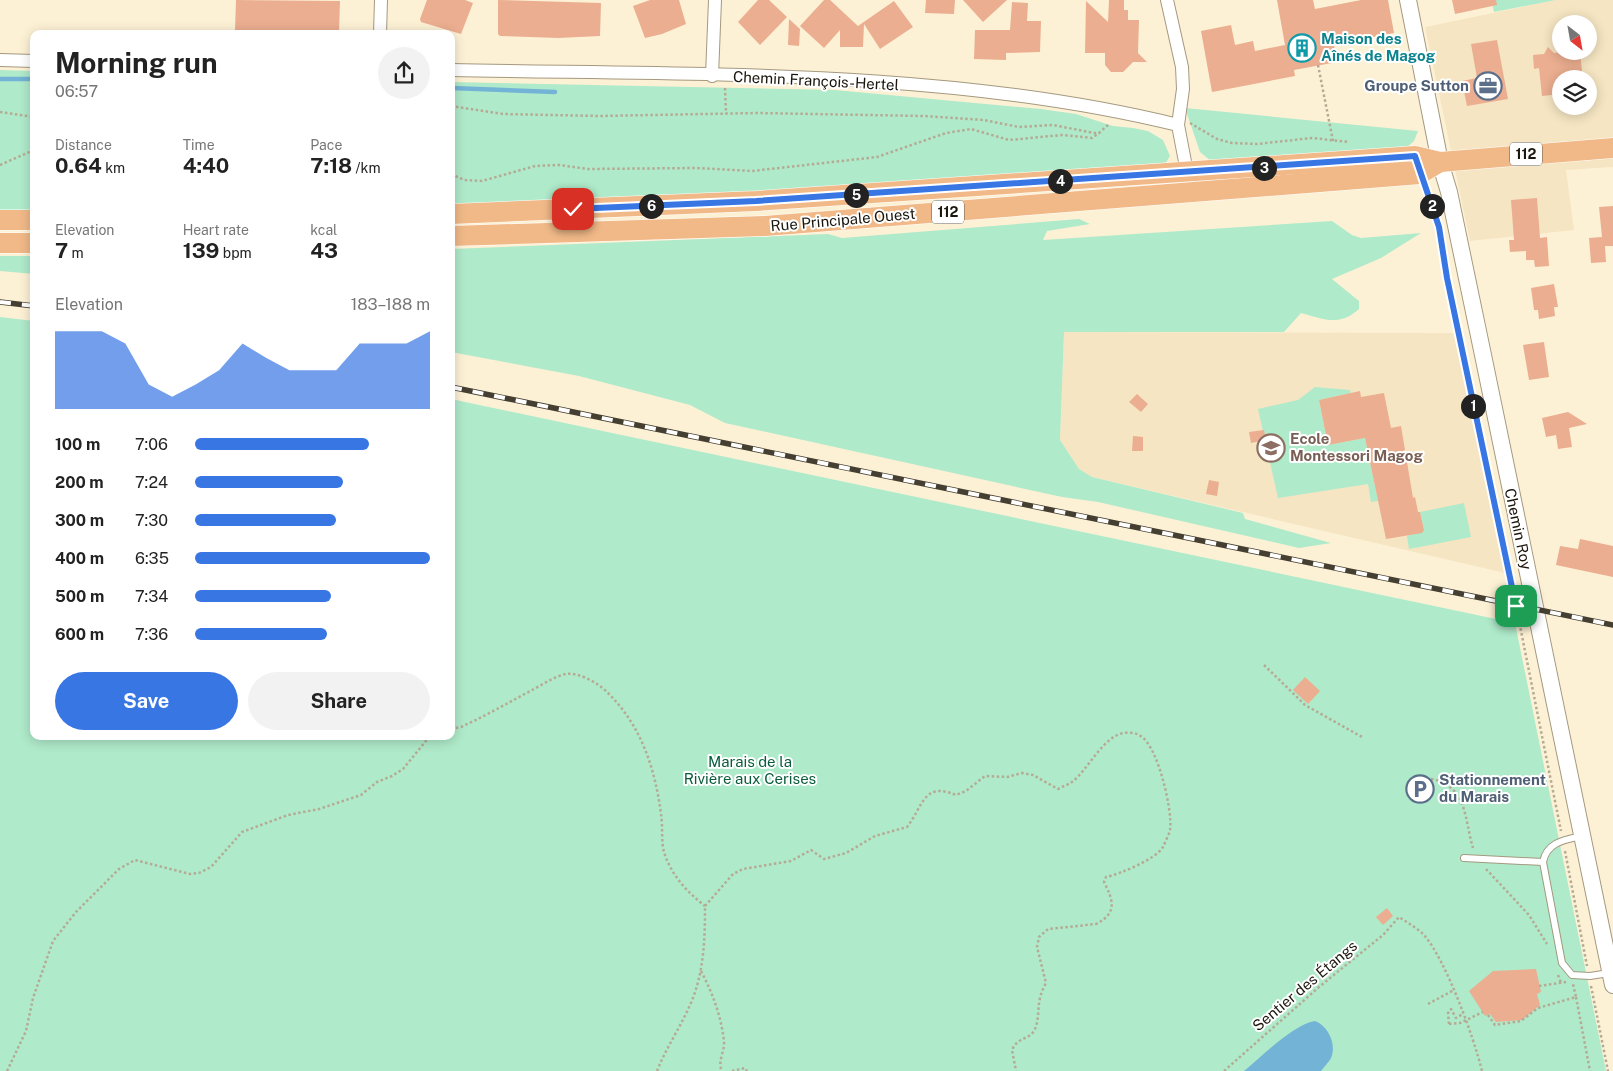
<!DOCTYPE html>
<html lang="en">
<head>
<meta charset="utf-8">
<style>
	body { margin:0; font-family:"Public Sans",sans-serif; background:#f2f2f2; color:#222; height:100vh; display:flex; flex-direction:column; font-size:19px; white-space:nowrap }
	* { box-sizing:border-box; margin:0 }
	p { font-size:16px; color:#767676 }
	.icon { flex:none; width:28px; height:28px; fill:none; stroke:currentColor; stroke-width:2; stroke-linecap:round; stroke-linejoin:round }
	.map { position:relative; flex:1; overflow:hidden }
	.side { position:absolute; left:30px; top:30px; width:425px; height:710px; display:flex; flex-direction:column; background:#fff; border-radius:10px; box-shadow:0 2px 12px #0003 }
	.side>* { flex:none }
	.needle { width:32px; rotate:149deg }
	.controls { position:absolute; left:1552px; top:15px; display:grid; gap:10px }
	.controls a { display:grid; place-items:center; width:45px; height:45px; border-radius:50%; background:#fff; box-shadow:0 2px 12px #0003; font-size:25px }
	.pin { position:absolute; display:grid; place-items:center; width:42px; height:42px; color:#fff; margin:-21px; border-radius:10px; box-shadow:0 2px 8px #0006 }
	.km { position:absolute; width:25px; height:25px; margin:-12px; border-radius:50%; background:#222; color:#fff; font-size:14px; line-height:25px; text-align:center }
	.round { display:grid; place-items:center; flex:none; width:52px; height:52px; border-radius:26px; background:#f2f2f2 }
	.headline { display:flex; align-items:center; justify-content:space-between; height:85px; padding:0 25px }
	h1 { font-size:28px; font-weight:700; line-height:38px }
	.stats { display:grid; grid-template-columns:repeat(3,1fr); gap:8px; height:85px; padding:5px 25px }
	.stats div { display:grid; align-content:center }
	.stats b { font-size:21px; font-weight:700 }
	.stats small { font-size:14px; font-weight:400 }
	.stats p { font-size:14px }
	.chart { height:140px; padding:10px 25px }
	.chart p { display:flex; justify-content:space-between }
	.chart svg { width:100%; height:90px; margin-top:5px; fill:#3876e4; opacity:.7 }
	.primary-button { display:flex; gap:10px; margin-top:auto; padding:10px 25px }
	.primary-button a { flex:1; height:58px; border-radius:30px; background:#3876e4; color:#fff; font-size:20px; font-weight:700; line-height:58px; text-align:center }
	.primary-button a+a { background:#f2f2f2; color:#222 }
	ul { padding:0 25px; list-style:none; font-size:16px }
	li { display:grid; grid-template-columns:80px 60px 1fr; align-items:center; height:38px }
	li i { height:12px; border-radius:6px; background:#3876e4 }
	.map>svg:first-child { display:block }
	.built { fill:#f5e5c2; fill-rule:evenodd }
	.green { fill:#afeaca }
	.water { fill:#73b3d5 }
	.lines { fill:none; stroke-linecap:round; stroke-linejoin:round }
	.stream { stroke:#73b3d5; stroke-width:4.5 }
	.building { fill:#ebae90 }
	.service-casing { stroke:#a4997f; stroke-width:8 }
	.minor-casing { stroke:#a4997f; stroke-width:14 }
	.tertiary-casing { stroke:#a4997f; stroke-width:18 }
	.primary-casing { stroke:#fff; stroke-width:21 }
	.path { stroke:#b5ab95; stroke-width:2.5; stroke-dasharray:2.5 2.5; stroke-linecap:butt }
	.service { stroke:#fff; stroke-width:6 }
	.minor { stroke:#fff; stroke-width:12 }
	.tertiary { stroke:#fff; stroke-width:16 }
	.primary { stroke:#f1b988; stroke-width:20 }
	.rail-casing { stroke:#453f32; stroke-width:5.5 }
	.rail { stroke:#fff; stroke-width:4; stroke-dasharray:11; stroke-linecap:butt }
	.path-bridge { stroke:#b5ab95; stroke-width:2.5; stroke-dasharray:2.5 2.5; stroke-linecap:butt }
	.route-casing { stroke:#fff; stroke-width:10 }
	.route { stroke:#3876e4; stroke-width:6 }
	.labels { text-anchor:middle; stroke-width:4; stroke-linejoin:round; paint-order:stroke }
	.shield { fill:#fff; stroke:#5f5c55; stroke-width:1 }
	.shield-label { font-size:14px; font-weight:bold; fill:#1b160c }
	.culture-label { font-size:15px; font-weight:bold; fill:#0d838f; stroke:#fff; text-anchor:start }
	.street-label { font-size:15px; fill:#1b160c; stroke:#fff }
	.service-label { font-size:15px; font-weight:bold; fill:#4e5e75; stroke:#fff; text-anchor:end }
	.education-label { font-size:15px; font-weight:bold; fill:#785e54; stroke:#fff; text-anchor:start }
	.park-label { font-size:15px; fill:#0a5c3d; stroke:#fff }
</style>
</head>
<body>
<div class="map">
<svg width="1613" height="1071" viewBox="0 0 1613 1071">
	<rect width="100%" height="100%" fill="#fdf1d5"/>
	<g class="built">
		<path d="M1556,0H1613V167L1566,170L1574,230L1470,241L1425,27ZM1561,24H1589V51H1561ZM1561,79H1589V106H1561Z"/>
		<path d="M1064,332L1454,333L1505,573L1092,477L1079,469L1060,440Z"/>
	</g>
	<g class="green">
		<path d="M1491,0H1556L1494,12Z"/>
		<path d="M0,70L34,71V210L0,211Z"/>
		<path d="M451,82L835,90L1041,109L1076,114L1113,126L1133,128L1148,131L1163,140L1170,156L1165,164L811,191L451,206Z"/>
		<path d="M1185,108L1418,131L1414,141L1406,148L1212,162L1200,152Z"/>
		<path d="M1079,219L1090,224L1047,231L1043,240L1332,221L1352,235L1361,238L1421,233L1381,258L1332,279L1359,301V309C1339,327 1324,319 1301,313L1284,332H1064L1060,440L1079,469L1092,477L1243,513L1245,519L1331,543L1299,548L1098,502L1062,497L725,423L690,405L579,376L451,352V249L828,234L842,238Z"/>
		<path d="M0,256H34V274L0,271Z"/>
		<path d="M0,317L34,321V736H451V399L1515,623L1606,1071H0Z"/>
		<path d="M1315,387L1350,390L1351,393L1319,400L1328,445L1365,438L1378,501L1371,502L1368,484L1278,498L1258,409L1298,400Z"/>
		<path d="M1464,503L1471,537L1409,549L1407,536L1424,530L1420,512Z"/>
	</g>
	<path class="water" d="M1315,1021C1328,1026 1337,1044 1331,1058C1329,1062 1324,1067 1321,1071H1244C1263,1056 1292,1025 1315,1021Z"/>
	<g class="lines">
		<g class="stream">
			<path d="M0,79H34"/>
			<path d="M451,88L555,92"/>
		</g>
	</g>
	<g class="building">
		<path d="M236,0L340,1L339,32L324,34L235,30Z"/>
		<path d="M427,0H465L473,3L461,34L421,22L420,19Z"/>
		<path d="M498,0L601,3L600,36L558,38L500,36L498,34Z"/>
		<path d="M650,0H679L686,24L662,34L645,38L633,6Z"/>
		<path d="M758,0H769L787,17L760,45L738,22Z"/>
		<path d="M824,0H830L858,26L894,1L913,27L880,49L864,24L863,47H840V30L824,48L800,26Z"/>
		<path d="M926,0H955L954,14L925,13Z"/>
		<path d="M963,0H1007L983,22Z"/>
		<path d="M1109,0H1124V10H1128V20H1139L1138,53L1147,62H1133L1123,72H1111L1105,65V53H1085L1086,1L1108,22Z"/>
		<path d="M1277,0H1313L1315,9L1361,0H1388L1394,33L1334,45L1337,62L1294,70L1295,76L1212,92L1201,31L1231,25L1235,45L1253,41L1255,51L1285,45Z"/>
		<path d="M1452,0H1496L1497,5L1455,14Z"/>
		<path d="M1012,2L1028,3L1027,21H1041L1040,52L1006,53V60L974,59L975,30H1010Z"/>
		<path d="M789,19L800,29L799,46L788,45Z"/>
		<path d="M1497,40L1508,99L1467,106L1462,81L1477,78L1471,44Z"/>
		<path d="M1548,47L1554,53L1580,51L1582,71L1570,73L1566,79H1561V94L1542,96L1539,68L1534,69L1533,55L1544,54Z"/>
		<path d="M1537,198L1540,238L1547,237L1549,266L1535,267L1534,260H1526V251L1510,252L1509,240H1514L1511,200Z"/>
		<path d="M1613,206V246H1605L1606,262L1591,263L1589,238L1602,237L1599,207Z"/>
		<path d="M1554,284L1558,307H1554L1555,316L1539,319L1538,310H1534L1531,288Z"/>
		<path d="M1544,342L1549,377L1529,380L1523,345Z"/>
		<path d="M1360,391L1361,397L1384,393L1391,428L1401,426L1413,498L1415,497L1418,512H1420L1424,530L1422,533L1386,539L1365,438L1328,445L1319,400Z"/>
		<path d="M1137,394L1148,404L1141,412L1129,402Z"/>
		<path d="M1568,412L1587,424L1569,428L1572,447L1558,449L1556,435L1546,437L1542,418Z"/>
		<path d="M1264,430L1266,440L1251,443L1249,432Z"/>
		<path d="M1133,436L1143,437V451H1132Z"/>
		<path d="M1209,480L1219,482L1217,496L1206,494Z"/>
		<path d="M1580,539L1613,546V577L1556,565L1560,546L1578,549Z"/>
		<path d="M1305,677L1320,691L1308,704L1293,690Z"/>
		<path d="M1387,908L1393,916L1383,925L1376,917Z"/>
		<path d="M1536,969L1541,992L1537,994L1540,1005L1522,1020L1496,1022L1490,1014L1485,1016L1469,991L1493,971Z"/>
	</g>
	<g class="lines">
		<g class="service-casing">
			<g id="service">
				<path d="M1582,836C1564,840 1547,842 1543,862L1562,963L1572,975L1590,976L1609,973"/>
				<path d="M1464,858L1543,862"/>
			</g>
		</g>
		<g class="minor-casing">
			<g id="minor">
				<path d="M1167,0L1182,67L1183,89L1178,125L1191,193"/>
				<path d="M380,34L381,0"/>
				<path d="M0,60L34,61"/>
				<path d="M451,70C689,75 947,68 1178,125"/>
				<path d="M712,76L715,0"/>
			</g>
		</g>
		<g class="tertiary-casing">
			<path id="tertiary" d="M1408,0L1440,162L1449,192L1483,355L1613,985"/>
		</g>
		<g class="primary-casing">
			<g id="primary">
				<path d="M451,214L756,201L1415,156L1440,162L1613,148"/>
				<path d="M0,220H34"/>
				<path d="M451,236L765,226L1420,174L1440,162"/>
				<path d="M0,243H34"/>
			</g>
		</g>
		<g class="path">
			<path d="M1318,65L1333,141"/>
			<path d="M725,88L726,114"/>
			<path d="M451,106L503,114L599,116L757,113L924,116L984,120L1019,127L1053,125L1094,133H1099L1109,124"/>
			<path d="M0,112L34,117"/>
			<path d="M1190,123L1217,139L1232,143L1257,144L1312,138L1349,142"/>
			<path d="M0,165L34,150"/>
			<path d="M451,174L464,180L482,181L535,166L559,165L588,169L697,168L752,171L877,157L946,133L971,129L1009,140L1062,135L1092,138L1099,133"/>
			<path d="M1425,189L1439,227L1447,278L1516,606L1561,831"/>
			<path d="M1264,665L1305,705L1362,737"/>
			<path d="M451,729L461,727C485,716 508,703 532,690C542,685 555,676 566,674C579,672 598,683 607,692C641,725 655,768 661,814C663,827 661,841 664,852C671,875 687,892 705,906"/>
			<path d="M1431,779C1468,786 1464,819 1473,848"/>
			<path d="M1565,851L1587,966"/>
			<path d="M1486,869L1529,915L1547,944"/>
			<path d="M705,906L733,874L743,869L791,861L811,850L824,859L846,853L875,836L907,827C923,807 923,781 956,795L966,791L985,776L1007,777L1022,773L1033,775L1058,789C1063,786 1068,785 1072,782C1088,770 1103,736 1124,733C1131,732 1137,733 1142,737C1158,748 1173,811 1170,830C1169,835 1165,842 1163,847C1156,859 1120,874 1106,877L1104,882C1113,900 1118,913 1096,924L1048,929L1039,937L1037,947L1046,983C1035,1002 1041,1014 1035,1029C1030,1040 1017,1037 1012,1050L1016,1071"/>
			<path d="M701,971C713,994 721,1016 724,1041C725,1051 717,1062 722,1071"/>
			<path d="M1558,975L1561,983"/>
			<path d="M1539,986L1566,982"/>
			<path d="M1591,986L1608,1071"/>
			<path d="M1576,997L1590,1071"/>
			<path d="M1428,1004L1454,990"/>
			<path d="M1488,1015L1495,1025L1521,1021L1538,1008L1576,997L1573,984"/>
			<path d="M1449,1024L1448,1013L1451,1009L1456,1018L1463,1014"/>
			<path d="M7,1071L26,1031L33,998L53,941L76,912L119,869L135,860L190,874L199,873L211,867L242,832L288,815L319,809L361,795L377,782L392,776L403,769L430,736"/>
			<path d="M657,1071C666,1048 680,1028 690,1005C704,974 705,939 705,906"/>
			<path d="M732,1071L745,1068L747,1071"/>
			<path d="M1224,1071L1319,987L1383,935L1399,917C1408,923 1417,928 1424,935C1446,960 1474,1038 1482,1071"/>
		</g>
		<use href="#service" class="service"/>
		<use href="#minor" class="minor"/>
		<use href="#tertiary" class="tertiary"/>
		<use href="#primary" class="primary"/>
		<g class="rail-casing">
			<g id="rail">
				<path d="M0,302L34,306"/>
				<path d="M451,387L1613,625"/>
			</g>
		</g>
		<use href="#rail" class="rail"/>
		<path class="path-bridge" d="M1449,1024L1460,1023L1483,1012"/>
	</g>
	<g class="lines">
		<g class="route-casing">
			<path id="route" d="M573,209L756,201L1415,156L1439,227L1447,278L1516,606"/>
		</g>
		<use href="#route" class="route"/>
	</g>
	<defs>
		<g id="building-ring" transform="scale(1.4375)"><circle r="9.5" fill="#fff" stroke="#0f9aa8" stroke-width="1.5"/><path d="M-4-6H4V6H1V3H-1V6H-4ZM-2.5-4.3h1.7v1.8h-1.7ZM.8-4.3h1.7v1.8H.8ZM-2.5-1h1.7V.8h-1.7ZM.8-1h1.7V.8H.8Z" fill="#0f9aa8"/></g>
		<g id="office-ring" transform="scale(1.4375)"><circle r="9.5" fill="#fff" stroke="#5c6f8a" stroke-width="1.5"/><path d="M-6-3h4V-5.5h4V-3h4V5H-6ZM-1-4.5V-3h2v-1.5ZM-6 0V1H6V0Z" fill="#5c6f8a"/></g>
		<g id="school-ring" transform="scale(1.4375)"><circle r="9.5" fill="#fff" stroke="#8d6e63" stroke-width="1.5"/><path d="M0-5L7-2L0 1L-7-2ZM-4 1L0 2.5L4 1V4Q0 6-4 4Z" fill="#8d6e63"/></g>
		<g id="parking-ring" transform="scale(1.4375)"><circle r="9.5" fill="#fff" stroke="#5c6f8a" stroke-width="1.5"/><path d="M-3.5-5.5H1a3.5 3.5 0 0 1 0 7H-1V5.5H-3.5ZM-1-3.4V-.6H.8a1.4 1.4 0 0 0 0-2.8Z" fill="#5c6f8a"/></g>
	</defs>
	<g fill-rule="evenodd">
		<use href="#building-ring" x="1302" y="48"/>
		<use href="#office-ring" x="1488" y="86"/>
		<use href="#school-ring" x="1271" y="448"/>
		<use href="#parking-ring" x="1420" y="789"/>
	</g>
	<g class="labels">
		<g class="shield">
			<rect x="1510" y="142.5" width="32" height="23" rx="4"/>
			<rect x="932" y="200.5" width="32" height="23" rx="4"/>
		</g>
		<g class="shield-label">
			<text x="1526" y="159">112</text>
			<text x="948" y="217">112</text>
		</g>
		<g class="culture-label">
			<text x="1321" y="44">Maison des<tspan x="1321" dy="17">Aînés de Magog</tspan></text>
		</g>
		<g class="street-label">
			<text transform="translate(816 81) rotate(3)" y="5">Chemin François-Hertel</text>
			<text transform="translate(843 220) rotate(-5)" y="5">Rue Principale Ouest</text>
			<text transform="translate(1518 529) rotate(78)" y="5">Chemin Roy</text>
			<text transform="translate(1305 986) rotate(-40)" y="5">Sentier des Étangs</text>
		</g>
		<g class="service-label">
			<text x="1469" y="91">Groupe Sutton</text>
			<text x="1439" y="785" text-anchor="start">Stationnement<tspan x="1439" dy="17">du Marais</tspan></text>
		</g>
		<g class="education-label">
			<text x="1290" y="444">Ecole<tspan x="1290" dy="17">Montessori Magog</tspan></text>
		</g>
		<g class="park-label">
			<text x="750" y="767">Marais de la<tspan x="750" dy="17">Rivière aux Cerises</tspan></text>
		</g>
	</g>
</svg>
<div class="controls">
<a><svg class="needle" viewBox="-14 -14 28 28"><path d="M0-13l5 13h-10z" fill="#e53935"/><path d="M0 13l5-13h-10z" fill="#767676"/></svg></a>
<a><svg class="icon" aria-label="layers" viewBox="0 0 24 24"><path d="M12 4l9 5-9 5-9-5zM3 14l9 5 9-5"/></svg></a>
</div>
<div class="pin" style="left:1516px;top:606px;background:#1e9e55"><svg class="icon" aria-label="arrive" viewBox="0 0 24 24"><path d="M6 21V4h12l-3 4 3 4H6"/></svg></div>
<div class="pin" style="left:573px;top:209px;background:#d93025"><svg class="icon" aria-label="check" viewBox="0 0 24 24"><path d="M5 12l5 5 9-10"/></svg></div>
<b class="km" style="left:1473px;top:406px">1</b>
<b class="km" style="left:1432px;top:206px">2</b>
<b class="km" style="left:1264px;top:168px">3</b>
<b class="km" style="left:1060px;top:181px">4</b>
<b class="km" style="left:856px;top:195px">5</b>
<b class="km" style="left:651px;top:206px">6</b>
<section class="side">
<div class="headline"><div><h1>Morning run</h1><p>06:57</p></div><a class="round"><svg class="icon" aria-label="share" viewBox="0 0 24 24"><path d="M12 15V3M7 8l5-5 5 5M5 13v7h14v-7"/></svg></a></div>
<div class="stats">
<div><p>Distance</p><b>0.64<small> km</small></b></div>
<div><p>Time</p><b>4:40</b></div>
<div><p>Pace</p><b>7:18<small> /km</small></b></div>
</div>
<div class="stats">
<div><p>Elevation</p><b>7<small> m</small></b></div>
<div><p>Heart rate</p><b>139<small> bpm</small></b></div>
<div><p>kcal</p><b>43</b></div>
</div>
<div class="chart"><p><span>Elevation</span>183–188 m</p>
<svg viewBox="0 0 160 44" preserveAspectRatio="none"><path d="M0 44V6L10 6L20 6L30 12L40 32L50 38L60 32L70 25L80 12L90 19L100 25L110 25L120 25L130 12L140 12L150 12L160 6V44z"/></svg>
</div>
<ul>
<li><b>100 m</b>7:06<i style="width:74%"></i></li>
<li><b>200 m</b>7:24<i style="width:63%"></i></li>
<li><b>300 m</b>7:30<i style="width:60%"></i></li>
<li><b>400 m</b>6:35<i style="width:100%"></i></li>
<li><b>500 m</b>7:34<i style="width:58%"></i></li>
<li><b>600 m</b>7:36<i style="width:56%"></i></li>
</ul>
<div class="primary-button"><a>Save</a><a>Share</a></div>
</section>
</div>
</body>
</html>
